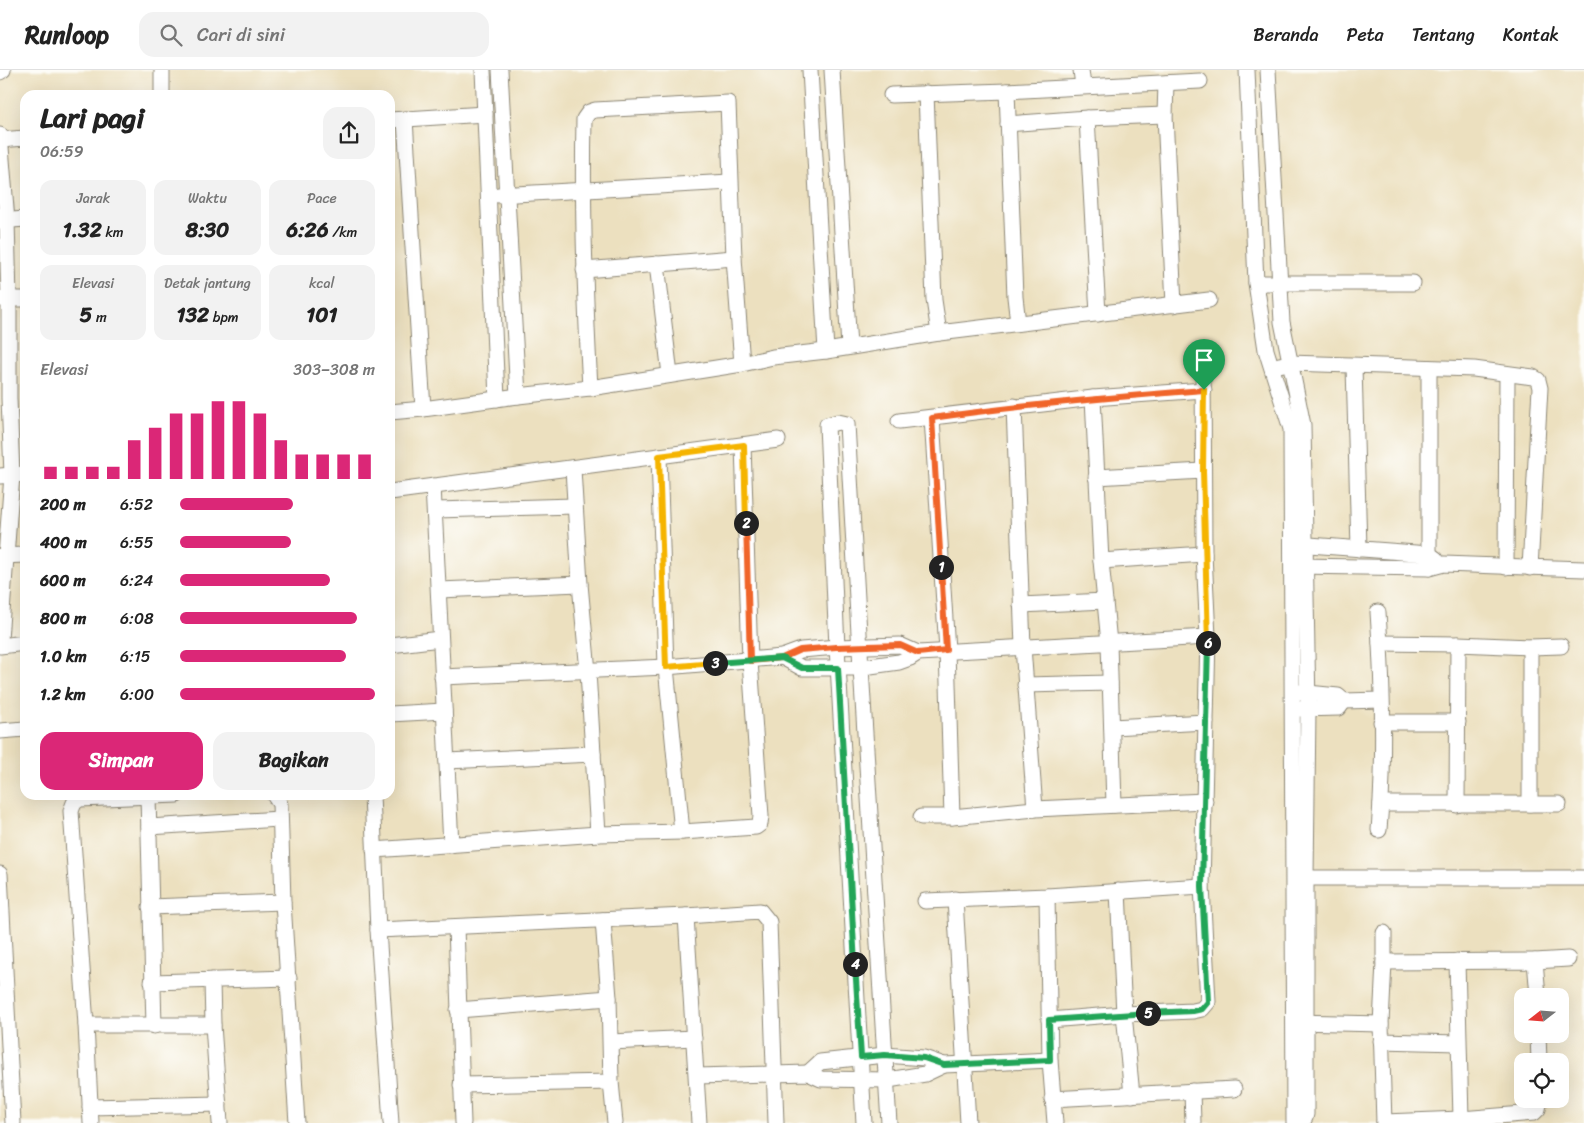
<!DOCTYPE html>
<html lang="id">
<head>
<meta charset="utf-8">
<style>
	body { margin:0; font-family:Sriracha,sans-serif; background:#f2f2f2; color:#222; height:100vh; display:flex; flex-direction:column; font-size:19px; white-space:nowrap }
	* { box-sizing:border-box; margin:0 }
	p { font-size:16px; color:#767676 }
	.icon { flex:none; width:28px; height:28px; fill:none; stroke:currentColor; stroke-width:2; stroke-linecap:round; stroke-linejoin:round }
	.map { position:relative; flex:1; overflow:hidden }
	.panel { position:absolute; left:20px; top:20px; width:375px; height:710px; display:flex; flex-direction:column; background:#fff; border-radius:15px; box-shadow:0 5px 20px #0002 }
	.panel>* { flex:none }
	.needle { width:32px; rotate:253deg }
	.controls { position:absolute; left:1514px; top:918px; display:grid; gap:10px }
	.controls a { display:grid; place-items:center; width:55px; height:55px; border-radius:10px; background:#fff; box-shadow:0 5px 20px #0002; font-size:25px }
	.pin { position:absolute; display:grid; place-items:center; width:42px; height:42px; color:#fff; margin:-51px -21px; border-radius:50% 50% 50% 0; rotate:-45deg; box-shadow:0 0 5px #0007 }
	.pin .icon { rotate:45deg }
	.km { position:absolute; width:25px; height:25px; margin:-12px; border-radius:50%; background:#222; color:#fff; font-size:14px; line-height:25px; text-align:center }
	.round { display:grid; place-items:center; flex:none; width:52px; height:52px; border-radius:15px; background:#f2f2f2 }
	.summary { display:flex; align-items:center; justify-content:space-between; height:85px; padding:0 20px }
	h1 { font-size:28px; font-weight:700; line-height:38px }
	.figures { display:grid; grid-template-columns:repeat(3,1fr); gap:8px; height:85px; padding:5px 20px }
	.figures div { display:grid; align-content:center; border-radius:12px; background:#f2f2f2; text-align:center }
	.figures b { font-size:21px; font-weight:700 }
	.figures small { font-size:14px; font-weight:400 }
	.figures p { font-size:14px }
	.chart { height:140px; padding:10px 20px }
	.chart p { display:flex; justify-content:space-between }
	.chart svg { width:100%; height:90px; margin-top:5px; stroke:#db2777; stroke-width:6 }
	.primary-button { display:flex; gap:10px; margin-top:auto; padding:10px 20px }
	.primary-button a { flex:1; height:58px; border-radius:15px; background:#db2777; color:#fff; font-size:20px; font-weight:700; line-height:58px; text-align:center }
	.primary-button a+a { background:#f2f2f2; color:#222 }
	ul { padding:0 20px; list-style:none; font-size:16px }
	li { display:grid; grid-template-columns:80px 60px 1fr; align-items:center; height:38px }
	li i { height:12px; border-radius:6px; background:#db2777 }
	header { display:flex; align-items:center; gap:30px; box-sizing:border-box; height:70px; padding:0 25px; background:#fff; border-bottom:1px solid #e0e0e0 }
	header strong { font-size:24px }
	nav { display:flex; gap:28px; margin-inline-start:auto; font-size:18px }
	.search { width:350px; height:45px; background:#f2f2f2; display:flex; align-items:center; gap:12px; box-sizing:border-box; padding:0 18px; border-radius:15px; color:#767676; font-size:19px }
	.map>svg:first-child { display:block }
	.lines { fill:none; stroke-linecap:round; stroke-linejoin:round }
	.street-casing { stroke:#8c8675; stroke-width:17 }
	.street { stroke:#fff; stroke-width:15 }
	.split-1-casing { stroke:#fff; stroke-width:10 }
	.split-2-casing { stroke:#fff; stroke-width:10 }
	.split-3-casing { stroke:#fff; stroke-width:10 }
	.split-4-casing { stroke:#fff; stroke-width:10 }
	.split-5-casing { stroke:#fff; stroke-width:10 }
	.split-6-casing { stroke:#fff; stroke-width:10 }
	.split-7-casing { stroke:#fff; stroke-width:10 }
	.split-1 { stroke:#f0652b; stroke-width:6 }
	.split-2 { stroke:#f0652b; stroke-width:6 }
	.split-3 { stroke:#f5b400; stroke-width:6 }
	.split-4 { stroke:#22a559; stroke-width:6 }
	.split-5 { stroke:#22a559; stroke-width:6 }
	.split-6 { stroke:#22a559; stroke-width:6 }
	.split-7 { stroke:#f5b400; stroke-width:6 }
</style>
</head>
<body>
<header>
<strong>Runloop</strong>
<div class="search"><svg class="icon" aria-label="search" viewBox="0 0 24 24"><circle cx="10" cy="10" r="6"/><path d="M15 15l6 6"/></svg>Cari di sini</div>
<nav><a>Beranda</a><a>Peta</a><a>Tentang</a><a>Kontak</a></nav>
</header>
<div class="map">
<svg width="1584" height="1053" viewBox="0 0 1584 1053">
	<rect width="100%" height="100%" fill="#fdfcf7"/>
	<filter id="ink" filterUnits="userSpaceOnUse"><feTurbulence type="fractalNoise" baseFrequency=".02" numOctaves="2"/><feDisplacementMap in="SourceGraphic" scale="10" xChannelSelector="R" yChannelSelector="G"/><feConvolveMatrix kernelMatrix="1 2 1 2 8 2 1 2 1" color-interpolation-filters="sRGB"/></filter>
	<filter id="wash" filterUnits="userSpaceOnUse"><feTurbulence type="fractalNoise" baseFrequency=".0096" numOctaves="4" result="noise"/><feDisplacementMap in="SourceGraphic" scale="20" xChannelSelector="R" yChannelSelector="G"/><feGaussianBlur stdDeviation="1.12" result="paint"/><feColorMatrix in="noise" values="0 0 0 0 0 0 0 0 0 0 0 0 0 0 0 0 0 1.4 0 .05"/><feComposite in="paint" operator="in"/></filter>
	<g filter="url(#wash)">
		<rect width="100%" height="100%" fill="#ece0bf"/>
	</g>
	<g filter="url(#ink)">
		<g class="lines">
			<g class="street-casing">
				<g id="street">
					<path d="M162,0V25"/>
					<path d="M483,0L497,329"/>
					<path d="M500,0L518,326"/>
					<path d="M810,0L826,281"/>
					<path d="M832,0L849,277"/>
					<path d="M1081,0L1083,16"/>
					<path d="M1247,0L1256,213L1266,280L1291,359L1294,1053"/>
					<path d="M1268,0L1282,252L1303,355L1308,639L1306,808V1044L1305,1048L1295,1053"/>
					<path d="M0,2L3,0"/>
					<path d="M1166,13L1165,45L1174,235"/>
					<path d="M1007,21L1015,227L1018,253"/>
					<path d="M926,23L934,230L939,263"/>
					<path d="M891,25L1007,21L1200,11"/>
					<path d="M1087,48L1098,244"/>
					<path d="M405,49L423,339"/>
					<path d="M390,50L485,44"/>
					<path d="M1008,54L1087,48L1165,45"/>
					<path d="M0,65L7,150L9,229V328L12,405L0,570"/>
					<path d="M0,70L25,68"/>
					<path d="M498,125L730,112"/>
					<path d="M0,151L25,149"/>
					<path d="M657,194L670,305"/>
					<path d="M584,200L734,188"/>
					<path d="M1256,213H1413"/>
					<path d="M0,229H25"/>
					<path d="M1279,295L1289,293L1474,299L1533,307L1538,310L1540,318L1530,498"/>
					<path d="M1354,296L1359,479"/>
					<path d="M590,318C585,228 582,139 584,49L589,42L595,40L728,33L734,188L742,294"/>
					<path d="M1093,328L1101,491L1109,573L1114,735"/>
					<path d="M1014,336L1023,577L1035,739"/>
					<path d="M390,342L423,339L518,326L590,318L742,294L773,287L826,281L939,263L1209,230"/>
					<path d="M932,348L947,580L952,747"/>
					<path d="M899,351L1093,328L1204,320"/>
					<path d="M659,386L666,597L682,762"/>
					<path d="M573,399L580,514L588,602L598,764"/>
					<path d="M0,406L25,404"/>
					<path d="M1096,407L1203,401"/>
					<path d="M433,416L451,775"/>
					<path d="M390,422L778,370"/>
					<path d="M436,440L575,436"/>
					<path d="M1296,474L1429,484L1436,489"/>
					<path d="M0,486L25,485"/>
					<path d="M1101,491L1204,484"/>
					<path d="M1296,496L1429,498L1444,494L1584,499"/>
					<path d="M1506,497L1507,304"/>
					<path d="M1429,498V298"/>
					<path d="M440,520L580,514"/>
					<path d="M1021,535L1105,531"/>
					<path d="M1378,542C1383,614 1385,688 1379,760"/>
					<path d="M1380,573L1458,574L1530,577L1561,576"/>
					<path d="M390,575L440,569"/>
					<path d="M0,576L25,573"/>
					<path d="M782,587L802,598H856L899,592L910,588L918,583L1208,567"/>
					<path d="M442,607L666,597L782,587L801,580L837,577L900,575L918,583"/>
					<path d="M1025,615L1110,613"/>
					<path d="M1298,622L1338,626L1344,631L1381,630"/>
					<path d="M1299,639L1339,638L1344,631"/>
					<path d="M390,644L444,641"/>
					<path d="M1381,652H1458"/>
					<path d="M1112,657L1206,652"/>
					<path d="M0,661L25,659"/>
					<path d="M447,691L593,684"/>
					<path d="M274,725L280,734L283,832L297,1053"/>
					<path d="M372,725L378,860L391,1053"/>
					<path d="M148,727L154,956"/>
					<path d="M1381,734H1559"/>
					<path d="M1530,734V577"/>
					<path d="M1457,735L1458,574"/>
					<path d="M921,747H952L1035,739L1205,731"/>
					<path d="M149,757L279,749"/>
					<path d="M374,780L598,764L682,762L756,757L760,754L761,746L750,591L743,375"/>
					<path d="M0,804L13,1053"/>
					<path d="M1296,808H1584"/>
					<path d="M1118,821L1124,944L1132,1025"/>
					<path d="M1047,826L1050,990L1055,1053"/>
					<path d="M955,829L968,1053"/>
					<path d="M925,831L1047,826L1202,816"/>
					<path d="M150,837L283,832"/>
					<path d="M686,846L699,1053"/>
					<path d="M603,850L609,928L611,1012L615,1053"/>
					<path d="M456,857L463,1053"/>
					<path d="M378,860L686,846L760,841L769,852L776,1053"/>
					<path d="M1384,863V892L1381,954L1384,1053"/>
					<path d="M1457,891L1461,1049"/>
					<path d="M1535,891L1568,889"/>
					<path d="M1384,892L1535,891L1538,926"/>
					<path d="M212,910L213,955L220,1053"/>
					<path d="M152,912L289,908"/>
					<path d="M458,940L609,928"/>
					<path d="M1049,950L1124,944L1193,941L1202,939L1208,932L1202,816L1208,567L1204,484L1203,289"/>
					<path d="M1295,952L1381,954"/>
					<path d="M86,955H213"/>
					<path d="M1538,964L1539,991"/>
					<path d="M1381,971L1458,973"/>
					<path d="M611,972L694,968"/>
					<path d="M808,1003L820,992L885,985L924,988L944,995L1050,990"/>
					<path d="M697,1006L808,1003L821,1009L888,1010L925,1004L944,995"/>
					<path d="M461,1015L611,1012"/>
					<path d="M1192,1021L1193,1053"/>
					<path d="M1052,1029L1234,1019"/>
					<path d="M90,1037L219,1034"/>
					<path d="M1384,1052L1461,1049L1534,1043L1538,1039L1540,1029"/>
					<path d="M91,1053L86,955L71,741L74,733L80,729L177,725"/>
					<path d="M864,1053L837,577L827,355L838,352L847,354L861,598L889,1053"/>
				</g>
			</g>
			<use href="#street" class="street"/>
		</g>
	</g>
	<g class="lines" filter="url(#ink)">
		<g class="split-1-casing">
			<path id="split-1" d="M941,497L932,348C1023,335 1113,327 1204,320"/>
		</g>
		<g class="split-2-casing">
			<path id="split-2" d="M746,453L750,591L782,588L800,580L836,577L900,575L918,583L946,580L941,497"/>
		</g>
		<g class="split-3-casing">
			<path id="split-3" d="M715,593L666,597L659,386L744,375L746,453"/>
		</g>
		<g class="split-4-casing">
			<path id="split-4" d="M715,593L782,588L802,598H838L855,894"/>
		</g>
		<g class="split-5-casing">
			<path id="split-5" d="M855,894L861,987L885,985L924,988L944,995L1050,990L1049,950L1148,943"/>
		</g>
		<g class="split-6-casing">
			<path id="split-6" d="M1148,943L1193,941L1202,939L1208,932L1202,816L1208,573"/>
		</g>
		<g class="split-7-casing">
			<path id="split-7" d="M1204,320L1203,401L1208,573"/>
		</g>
		<use href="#split-1" class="split-1"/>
		<use href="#split-2" class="split-2"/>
		<use href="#split-3" class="split-3"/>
		<use href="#split-4" class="split-4"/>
		<use href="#split-5" class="split-5"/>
		<use href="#split-6" class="split-6"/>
		<use href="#split-7" class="split-7"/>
	</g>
</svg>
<div class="controls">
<a><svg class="needle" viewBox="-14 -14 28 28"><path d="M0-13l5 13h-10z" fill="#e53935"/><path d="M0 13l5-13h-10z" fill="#767676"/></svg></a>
<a><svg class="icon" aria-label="locate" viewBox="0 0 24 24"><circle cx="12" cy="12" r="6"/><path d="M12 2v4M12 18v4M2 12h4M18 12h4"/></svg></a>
</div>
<div class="pin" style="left:1204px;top:320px;background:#1e9e55"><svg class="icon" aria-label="arrive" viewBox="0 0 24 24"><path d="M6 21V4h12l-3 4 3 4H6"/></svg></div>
<b class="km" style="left:941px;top:497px">1</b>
<b class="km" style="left:746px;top:453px">2</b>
<b class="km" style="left:715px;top:593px">3</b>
<b class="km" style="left:855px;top:894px">4</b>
<b class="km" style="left:1148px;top:943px">5</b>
<b class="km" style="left:1208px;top:573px">6</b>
<section class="panel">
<div class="summary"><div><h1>Lari pagi</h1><p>06:59</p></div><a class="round"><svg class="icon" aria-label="share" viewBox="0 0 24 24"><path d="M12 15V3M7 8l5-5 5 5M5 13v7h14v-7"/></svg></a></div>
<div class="figures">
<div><p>Jarak</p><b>1.32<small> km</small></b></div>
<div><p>Waktu</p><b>8:30</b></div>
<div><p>Pace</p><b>6:26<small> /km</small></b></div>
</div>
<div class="figures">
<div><p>Elevasi</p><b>5<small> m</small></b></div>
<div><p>Detak jantung</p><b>132<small> bpm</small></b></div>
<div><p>kcal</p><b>101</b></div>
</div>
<div class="chart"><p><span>Elevasi</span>303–308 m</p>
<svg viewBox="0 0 160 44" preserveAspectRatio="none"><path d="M5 44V38M15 44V38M25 44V38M35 44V38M45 44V25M55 44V19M65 44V12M75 44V12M85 44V6M95 44V6M105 44V12M115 44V25M125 44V32M135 44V32M145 44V32M155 44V32"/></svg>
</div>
<ul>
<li><b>200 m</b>6:52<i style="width:58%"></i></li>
<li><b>400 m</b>6:55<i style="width:57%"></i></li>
<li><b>600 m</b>6:24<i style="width:77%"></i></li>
<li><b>800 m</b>6:08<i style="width:91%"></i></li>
<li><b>1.0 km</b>6:15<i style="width:85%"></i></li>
<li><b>1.2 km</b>6:00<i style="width:100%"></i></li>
</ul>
<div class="primary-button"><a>Simpan</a><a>Bagikan</a></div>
</section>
</div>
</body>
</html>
